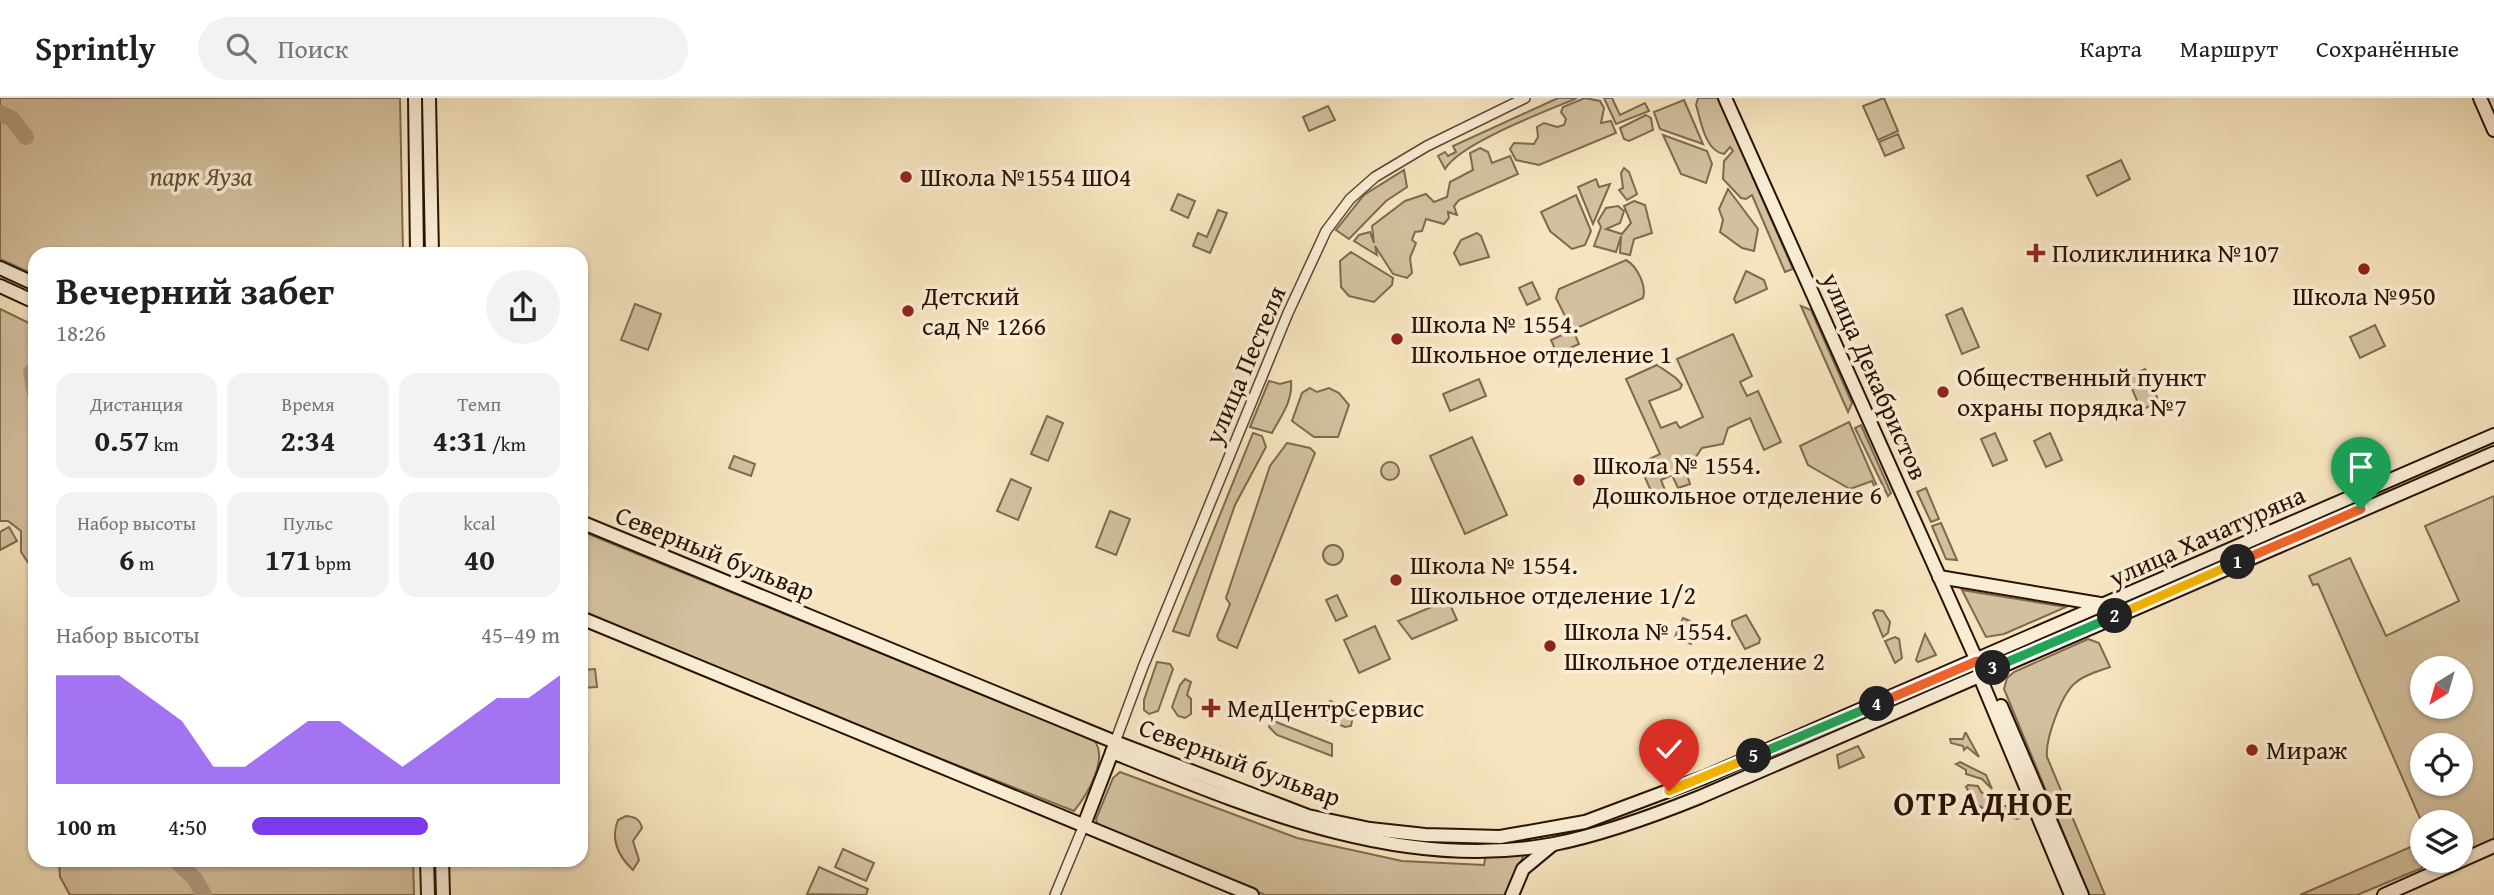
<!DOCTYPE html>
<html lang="ru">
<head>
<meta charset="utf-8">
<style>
	body { margin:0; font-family:"Gentium Book Plus",serif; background:#f2f2f2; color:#202124; height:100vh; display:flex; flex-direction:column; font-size:26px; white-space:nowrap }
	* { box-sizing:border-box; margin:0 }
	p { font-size:23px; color:#757577 }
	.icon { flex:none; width:38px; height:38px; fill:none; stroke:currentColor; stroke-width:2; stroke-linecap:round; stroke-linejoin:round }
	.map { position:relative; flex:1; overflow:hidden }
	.drawer { position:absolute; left:28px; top:149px; width:560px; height:620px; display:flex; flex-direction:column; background:#fff; border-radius:21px; box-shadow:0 2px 5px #0004 }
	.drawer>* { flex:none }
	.needle { width:46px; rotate:217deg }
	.fabs { position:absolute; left:2410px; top:558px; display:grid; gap:14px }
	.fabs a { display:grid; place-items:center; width:63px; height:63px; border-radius:50%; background:#fff; box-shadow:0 2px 5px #0004; font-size:35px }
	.pin { position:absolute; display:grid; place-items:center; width:60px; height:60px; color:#fff; margin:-72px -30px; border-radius:50% 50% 50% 0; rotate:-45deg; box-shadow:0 0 7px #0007 }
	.pin .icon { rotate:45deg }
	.km { position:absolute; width:35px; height:35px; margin:-18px; border-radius:50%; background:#222; color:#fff; font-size:19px; line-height:35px; text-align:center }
	.round { display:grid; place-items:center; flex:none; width:74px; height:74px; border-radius:37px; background:#f2f2f2 }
	.overview { display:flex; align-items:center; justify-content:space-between; height:119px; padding:0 28px }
	h1 { font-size:38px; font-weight:800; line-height:52px }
	.figures { display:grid; grid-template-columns:repeat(3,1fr); gap:10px; height:119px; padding:7px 28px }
	.figures div { display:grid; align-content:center; border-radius:18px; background:#f2f2f2; text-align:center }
	.figures b { font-size:30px; font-weight:800 }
	.figures small { font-size:19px; font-weight:400 }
	.figures p { font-size:19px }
	.chart { height:196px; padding:14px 28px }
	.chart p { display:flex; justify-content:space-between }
	.chart svg { width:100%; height:126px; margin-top:7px; fill:#7c3aed; opacity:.7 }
	ul { padding:0 28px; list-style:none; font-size:23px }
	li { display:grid; grid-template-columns:112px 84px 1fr; align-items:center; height:52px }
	li i { height:18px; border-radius:9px; background:#7c3aed }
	header { display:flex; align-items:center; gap:42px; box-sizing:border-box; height:98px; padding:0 35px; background:#fff; border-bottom:2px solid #e0e0e0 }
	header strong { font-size:33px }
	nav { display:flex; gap:38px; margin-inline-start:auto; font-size:24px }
	.search { width:490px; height:63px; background:#f2f2f2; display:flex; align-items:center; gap:18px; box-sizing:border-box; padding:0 24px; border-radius:38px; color:#757577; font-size:26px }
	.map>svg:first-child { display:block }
	.green { fill:#d3c09e; stroke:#7e6950; stroke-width:2; fill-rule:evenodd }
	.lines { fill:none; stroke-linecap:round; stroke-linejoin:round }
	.river { stroke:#b09d7e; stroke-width:16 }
	.street-casing { stroke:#5c4632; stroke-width:12 }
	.secondary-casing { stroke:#291203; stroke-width:16 }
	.street { stroke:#f9edd5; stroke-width:9 }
	.secondary { stroke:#f9edd5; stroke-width:12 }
	.split-1-casing { stroke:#fff; stroke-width:14 }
	.split-2-casing { stroke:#fff; stroke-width:14 }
	.split-3-casing { stroke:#fff; stroke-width:14 }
	.split-4-casing { stroke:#fff; stroke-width:14 }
	.split-5-casing { stroke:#fff; stroke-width:14 }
	.split-6-casing { stroke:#fff; stroke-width:14 }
	.split-1 { stroke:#f0652b; stroke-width:9 }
	.split-2 { stroke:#f5b400; stroke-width:9 }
	.split-3 { stroke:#22a559; stroke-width:9 }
	.split-4 { stroke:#f0652b; stroke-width:9 }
	.split-5 { stroke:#22a559; stroke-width:9 }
	.split-6 { stroke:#f5b400; stroke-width:9 }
	.poi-dot { fill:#8f2418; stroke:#f9edd5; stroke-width:2.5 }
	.labels { text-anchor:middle; stroke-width:7; stroke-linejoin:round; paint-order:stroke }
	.park-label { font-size:26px; font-style:italic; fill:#644f39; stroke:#f9edd5 }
	.poi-label { font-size:26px; fill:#291203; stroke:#f9edd5; text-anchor:start }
	.street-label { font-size:26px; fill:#291203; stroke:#f9edd5 }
	.district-label { font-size:33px; font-weight:bold; letter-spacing:2px; fill:#291203; stroke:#f9edd5 }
</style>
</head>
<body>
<header>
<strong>Sprintly</strong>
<div class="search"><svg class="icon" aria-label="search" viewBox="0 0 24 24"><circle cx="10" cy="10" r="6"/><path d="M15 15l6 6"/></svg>Поиск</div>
<nav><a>Карта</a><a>Маршрут</a><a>Сохранённые</a></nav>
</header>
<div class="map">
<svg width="2494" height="797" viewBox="0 0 2494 797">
	<rect width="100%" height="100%" fill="#f6e4be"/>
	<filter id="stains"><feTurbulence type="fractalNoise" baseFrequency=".00286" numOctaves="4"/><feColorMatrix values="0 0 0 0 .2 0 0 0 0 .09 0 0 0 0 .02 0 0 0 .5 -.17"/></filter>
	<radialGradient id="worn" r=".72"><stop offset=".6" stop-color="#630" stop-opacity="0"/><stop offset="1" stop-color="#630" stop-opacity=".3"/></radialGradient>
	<g class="green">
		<path d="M0,0H400L403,156H35V177L0,161Z"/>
		<path d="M1558,0H1577C1547,13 1460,45 1445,71L1438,58L1445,54L1448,58L1456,54L1453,48Z"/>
		<path d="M1585,0L1600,3L1604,10L1601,25L1611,23L1616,35L1539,67L1516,62L1510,51L1514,45L1534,46L1538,39L1537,29L1544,25L1557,29L1564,27L1566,21L1561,14L1563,9Z"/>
		<path d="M1604,0H1612L1620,17L1645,5L1649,13L1616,26Z"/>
		<path d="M1698,0H1718L1793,171L1785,174L1752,97L1746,101L1741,100L1723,81L1724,63L1733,53L1730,49L1724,56C1705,53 1701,23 1696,7Z"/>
		<path d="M1884,0L1898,33L1878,42L1863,8Z"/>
		<path d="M1684,2L1703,46L1660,31L1654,14Z"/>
		<path d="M1328,8L1335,22L1309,33L1303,19Z"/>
		<path d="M1646,17L1651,20L1653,32L1629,43L1624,41L1620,30Z"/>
		<path d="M1898,36L1904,50L1885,58L1879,44Z"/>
		<path d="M1663,37L1707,53L1712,66L1706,85L1681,76Z"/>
		<path d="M1480,50L1488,54L1492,65L1510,58L1518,76L1459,102L1454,108L1457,117L1448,114L1449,120L1444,126L1426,121L1422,133L1415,134L1412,142L1416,145L1410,160L1412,175L1407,180L1393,176L1375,148L1377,157L1354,143L1359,137L1370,134L1374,145L1372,128L1405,103L1426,96L1434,104L1447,99L1450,84L1473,72L1470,55Z"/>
		<path d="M2121,62L2130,81L2097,98L2087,78Z"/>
		<path d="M1624,70L1629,74L1637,96L1627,102L1619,92L1623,90L1621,75Z"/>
		<path d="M1404,72L1407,89L1386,103L1349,141L1336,132L1364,97Z"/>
		<path d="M1596,81L1599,89L1610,86L1593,126L1578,89Z"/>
		<path d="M1728,91L1758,131L1754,153L1742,150L1720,134L1723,122L1719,111Z"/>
		<path d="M1178,96L1195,103L1188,120L1171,112Z"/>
		<path d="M1576,97L1591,133L1585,147L1572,151L1550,133L1541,114Z"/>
		<path d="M1634,103L1645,107L1652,135L1634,141L1630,157L1620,155L1621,138L1616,154L1594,148L1601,129L1598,123L1606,110L1618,108L1624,113L1620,125L1606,131L1622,136L1631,125L1624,108Z"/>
		<path d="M1218,112L1227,115L1210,155L1193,148L1198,135L1207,139Z"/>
		<path d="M1477,135L1481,138L1489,159L1460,167L1454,155L1461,142Z"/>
		<path d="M1351,154L1393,180L1392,187L1374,204L1349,198L1341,189L1340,163Z"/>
		<path d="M1626,162C1637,168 1647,188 1643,200L1577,230L1570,228L1556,200L1559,191Z"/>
		<path d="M1746,173L1764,182L1767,191L1736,205L1734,201Z"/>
		<path d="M1532,184L1540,201L1527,207L1519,190Z"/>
		<path d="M635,206L661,216L648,252L621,242Z"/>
		<path d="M1801,208L1811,212L1852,305L1848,314Z"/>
		<path d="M1962,210L1979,249L1962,256L1946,217Z"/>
		<path d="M0,211L35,228V475L21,454V433L8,423H0Z"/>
		<path d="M2375,227L2385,248L2360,260L2350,239Z"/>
		<path d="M1573,232L1579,246L1557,256L1551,242Z"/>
		<path d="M1733,236L1752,278L1740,284L1747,298L1758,293L1781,344L1764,352L1750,320L1728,330L1723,346L1702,350L1693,363L1682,360L1690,386L1678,390L1672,377L1661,382L1667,397L1655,402L1639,366L1660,356L1626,281L1657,267L1676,280L1682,287L1680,291L1649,303L1661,330L1676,324L1680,330L1703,319L1677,261Z"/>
		<path d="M2145,271L2159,304L2141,312L2127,279Z"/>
		<path d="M1479,281L1486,298L1450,313L1443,296Z"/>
		<path d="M1269,283L1280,286L1291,283C1293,303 1281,318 1272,335L1250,329Z"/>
		<path d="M1310,290L1317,294L1329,290L1339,295L1349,307L1338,339H1314L1292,323L1302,295Z"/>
		<path d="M1047,318L1063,325L1048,363L1031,356Z"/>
		<path d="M1849,324L1882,400L1880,403L1872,383L1850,391L1808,367L1800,348Z"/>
		<path d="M1861,327L1891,395L1888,398L1855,330Z"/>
		<path d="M1894,328L1910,365L1905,368L1889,331Z"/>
		<path d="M1253,335L1262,338L1266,349L1235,407L1189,538L1173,533Z"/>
		<path d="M1995,335L2007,362L1993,368L1981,341Z"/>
		<path d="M2050,335L2062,362L2046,369L2034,343Z"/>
		<path d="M1472,339L1507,417L1465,436L1430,358Z"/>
		<path d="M1287,345L1310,350L1315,355L1237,550L1219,542L1217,538L1230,506L1226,500L1270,368Z"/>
		<path d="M734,358L755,366L751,378L729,370Z"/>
		<circle cx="1390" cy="373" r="9"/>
		<path d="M1011,381L1031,390L1018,422L997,413Z"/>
		<path d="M1926,390L1939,421L1931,424L1917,394Z"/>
		<path d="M2494,398V741L2461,756L2460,724L2422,725L2318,486L2313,487L2309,478L2350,460L2386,538L2459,503L2425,428ZM2422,570H2460V609H2422ZM2422,648H2460V686H2422Z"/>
		<path d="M1110,413L1130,421L1116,457L1096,449Z"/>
		<path d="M1941,425L1957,462L1946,461L1932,428Z"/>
		<path d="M9,429L17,443L0,452V434Z"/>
		<path d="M581,433L1094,642C1109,661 1087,697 1074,713L760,590L581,515Z"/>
		<circle cx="1333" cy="457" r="10"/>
		<path d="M1962,492L2066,509L2004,536L1986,539Z"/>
		<path d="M1337,497L1347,518L1336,523L1326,502Z"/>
		<path d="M1448,502L1457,522L1412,541L1398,523Z"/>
		<path d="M1876,512L1883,513L1890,524L1888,535L1883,539L1873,515Z"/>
		<path d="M1746,517L1760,541L1759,545L1745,551L1732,527V523Z"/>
		<path d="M1683,520L1699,527L1691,546L1675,539Z"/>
		<path d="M1375,528L1390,561L1359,575L1344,542Z"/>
		<path d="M1925,536L1936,557L1918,564L1916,562Z"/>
		<path d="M1895,539L1899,541L1902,560L1895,565L1885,543Z"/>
		<path d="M2088,541L2099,545L2110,569C2099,573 2083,577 2074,586C2061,598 2045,642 2047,659L2105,797H2089L2004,591L2007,580L2014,574Z"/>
		<path d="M1157,564L1170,566L1173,571L1158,613L1149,616L1144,612V602Z"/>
		<path d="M595,571L597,589L581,590V572Z"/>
		<path d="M1185,581L1191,584L1187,597L1191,601V616L1185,620L1178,618L1172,609L1180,587Z"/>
		<path d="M1330,603L1354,613L1351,628L1345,629L1323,620L1322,614Z"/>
		<path d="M1271,622L1332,646V658L1277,637L1269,629Z"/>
		<path d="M1965,635H1966L1979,659L1967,649L1964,652L1963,648L1951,645L1950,641H1963Z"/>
		<path d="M1858,648L1864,659L1839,670L1837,657Z"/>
		<path d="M1960,664L1986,677L1992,691L1982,681L1966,676V672L1956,666Z"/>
		<path d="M1120,674L1297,740L1402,763L1484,767L1486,756L1525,754L1507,797H1265L1098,728L1096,721L1113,680Z"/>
		<path d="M1968,687L1978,688L1981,694L1996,702L1994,712C1977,712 1974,703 1966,689Z"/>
		<path d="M2002,708H2016L2022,719L2017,721L1999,715Z"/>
		<path d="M626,718C635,719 640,721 642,730L633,743L639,762L633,772C618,758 610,742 618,722Z"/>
		<path d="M2415,747L2423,765L2422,770L2357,797H2300Z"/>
		<path d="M843,751L874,765L866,783L835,769Z"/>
		<path d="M59,761H413L414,797H70L60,779Z"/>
		<path d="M819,769L868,791L866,797L807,796Z"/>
	</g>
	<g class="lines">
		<g class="river">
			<path d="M0,15L12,21L26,39"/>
			<path d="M31,274L35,295"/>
			<path d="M174,761L195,781L204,797"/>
		</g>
		<g class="street-casing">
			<g id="street">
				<path d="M1115,644L1143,569L1288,215L1326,133L1350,101L1375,79L1427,48L1525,0"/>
				<path d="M1055,797L1084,727"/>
			</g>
		</g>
		<g class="secondary-casing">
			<g id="secondary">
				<path d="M415,0L417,156"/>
				<path d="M429,0L432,156"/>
				<path d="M1725,0L1977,563L1982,584L2071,797"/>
				<path d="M2480,0L2494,32"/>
				<path d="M0,170L35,186"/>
				<path d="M0,188L35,204"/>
				<path d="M581,424L1115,644L1308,718L1370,731L1425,737L1500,739L1585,724L1705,679L2494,337"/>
				<path d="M1939,479L2106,507"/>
				<path d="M581,520L1252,797"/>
				<path d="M2001,608L2082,797"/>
				<path d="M1112,654C1253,711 1403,775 1554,746C1604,736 1653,718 1700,699L2494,355"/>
				<path d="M1084,727L1114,649"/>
				<path d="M427,761L428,797"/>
				<path d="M442,761L443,797"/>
				<path d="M1512,797L1523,771L1552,747"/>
				<path d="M2384,797L2494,748"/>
			</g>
		</g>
		<use href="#street" class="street"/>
		<use href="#secondary" class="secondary"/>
	</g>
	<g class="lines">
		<g class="split-1-casing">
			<path id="split-1" d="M2238,464L2361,411"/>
		</g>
		<g class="split-2-casing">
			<path id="split-2" d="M2115,518L2238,464"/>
		</g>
		<g class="split-3-casing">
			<path id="split-3" d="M1993,570L2115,518"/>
		</g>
		<g class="split-4-casing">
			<path id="split-4" d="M1877,606L1977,563L1982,575L1993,570"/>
		</g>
		<g class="split-5-casing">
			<path id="split-5" d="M1754,658L1877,606"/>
		</g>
		<g class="split-6-casing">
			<path id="split-6" d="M1669,693L1754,658"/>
		</g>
		<use href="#split-1" class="split-1"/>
		<use href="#split-2" class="split-2"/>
		<use href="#split-3" class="split-3"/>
		<use href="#split-4" class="split-4"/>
		<use href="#split-5" class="split-5"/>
		<use href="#split-6" class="split-6"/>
	</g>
	<g class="poi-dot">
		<circle cx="906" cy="79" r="7"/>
		<path d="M2032.5 144.5h7v7h7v7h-7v7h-7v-7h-7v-7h7z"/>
		<circle cx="2364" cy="171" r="7"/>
		<circle cx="908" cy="213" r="7"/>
		<circle cx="1397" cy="241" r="7"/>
		<circle cx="1943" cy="294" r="7"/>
		<circle cx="1579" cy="382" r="7"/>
		<circle cx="1396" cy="482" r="7"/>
		<circle cx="1550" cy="548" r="7"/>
		<path d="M1207.5 599.5h7v7h7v7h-7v7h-7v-7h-7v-7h7z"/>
		<circle cx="2252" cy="652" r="7"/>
	</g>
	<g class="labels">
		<g class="park-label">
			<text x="201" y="87">парк Яуза</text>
		</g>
		<g class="poi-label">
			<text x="920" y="88">Школа №1554 ШО4</text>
			<text x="2052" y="164">Поликлиника №107</text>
			<text x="922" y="207">Детский<tspan x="922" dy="30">сад № 1266</tspan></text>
			<text x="2364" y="207" text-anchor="middle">Школа №950</text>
			<text x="1411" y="235">Школа № 1554.<tspan x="1411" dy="30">Школьное отделение 1</tspan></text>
			<text x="1957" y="288">Общественный пункт<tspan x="1957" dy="30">охраны порядка №7</tspan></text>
			<text x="1593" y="376">Школа № 1554.<tspan x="1593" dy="30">Дошкольное отделение 6</tspan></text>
			<text x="1410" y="476">Школа № 1554.<tspan x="1410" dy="30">Школьное отделение 1/2</tspan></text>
			<text x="1564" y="542">Школа № 1554.<tspan x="1564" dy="30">Школьное отделение 2</tspan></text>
			<text x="1227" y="619">МедЦентрСервис</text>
			<text x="2266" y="661">Мираж</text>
		</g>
		<g class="street-label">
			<text transform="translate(1245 267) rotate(-67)" y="9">улица Пестеля</text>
			<text transform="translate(1875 278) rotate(66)" y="9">улица Декабристов</text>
			<text transform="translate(2207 438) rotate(-24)" y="9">улица Хачатуряна</text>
			<text transform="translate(715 455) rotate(22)" y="9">Северный бульвар</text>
			<text transform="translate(1240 664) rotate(20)" y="9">Северный бульвар</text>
		</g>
		<g class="district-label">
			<text x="1984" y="717">ОТРАДНОЕ</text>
		</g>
	</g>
	<rect width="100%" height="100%" filter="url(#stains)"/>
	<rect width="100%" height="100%" fill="url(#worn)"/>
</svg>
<div class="fabs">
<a><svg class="needle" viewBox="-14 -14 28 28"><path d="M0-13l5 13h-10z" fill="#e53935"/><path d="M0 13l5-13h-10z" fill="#757577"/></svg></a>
<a><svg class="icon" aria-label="locate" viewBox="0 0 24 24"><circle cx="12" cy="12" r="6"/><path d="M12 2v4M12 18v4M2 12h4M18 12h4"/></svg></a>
<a><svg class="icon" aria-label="layers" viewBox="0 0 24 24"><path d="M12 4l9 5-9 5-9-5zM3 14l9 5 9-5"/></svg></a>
</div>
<div class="pin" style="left:2361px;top:411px;background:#1e9e55"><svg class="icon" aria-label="arrive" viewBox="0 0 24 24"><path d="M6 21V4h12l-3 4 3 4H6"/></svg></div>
<div class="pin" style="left:1669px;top:693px;background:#d93025"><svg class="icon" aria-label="check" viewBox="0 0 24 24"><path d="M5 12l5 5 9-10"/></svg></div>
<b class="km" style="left:2238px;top:464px">1</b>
<b class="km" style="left:2115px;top:518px">2</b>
<b class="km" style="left:1993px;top:570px">3</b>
<b class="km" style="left:1877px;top:606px">4</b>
<b class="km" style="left:1754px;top:658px">5</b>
<section class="drawer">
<div class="overview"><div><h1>Вечерний забег</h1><p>18:26</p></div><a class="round"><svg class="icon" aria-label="share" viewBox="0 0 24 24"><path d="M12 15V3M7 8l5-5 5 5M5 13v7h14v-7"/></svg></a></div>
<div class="figures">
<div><p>Дистанция</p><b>0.57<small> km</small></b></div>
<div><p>Время</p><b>2:34</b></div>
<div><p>Темп</p><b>4:31<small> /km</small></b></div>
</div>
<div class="figures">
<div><p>Набор высоты</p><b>6<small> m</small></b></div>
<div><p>Пульс</p><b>171<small> bpm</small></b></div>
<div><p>kcal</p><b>40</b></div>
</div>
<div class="chart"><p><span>Набор высоты</span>45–49 m</p>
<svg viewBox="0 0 160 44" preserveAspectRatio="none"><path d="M0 44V6L10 6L20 6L30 14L40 22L50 38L60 38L70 30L80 22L90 22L100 30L110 38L120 30L130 22L140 14L150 14L160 6V44z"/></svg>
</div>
<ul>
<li><b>100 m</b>4:50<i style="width:57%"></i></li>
</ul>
</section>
</div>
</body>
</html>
